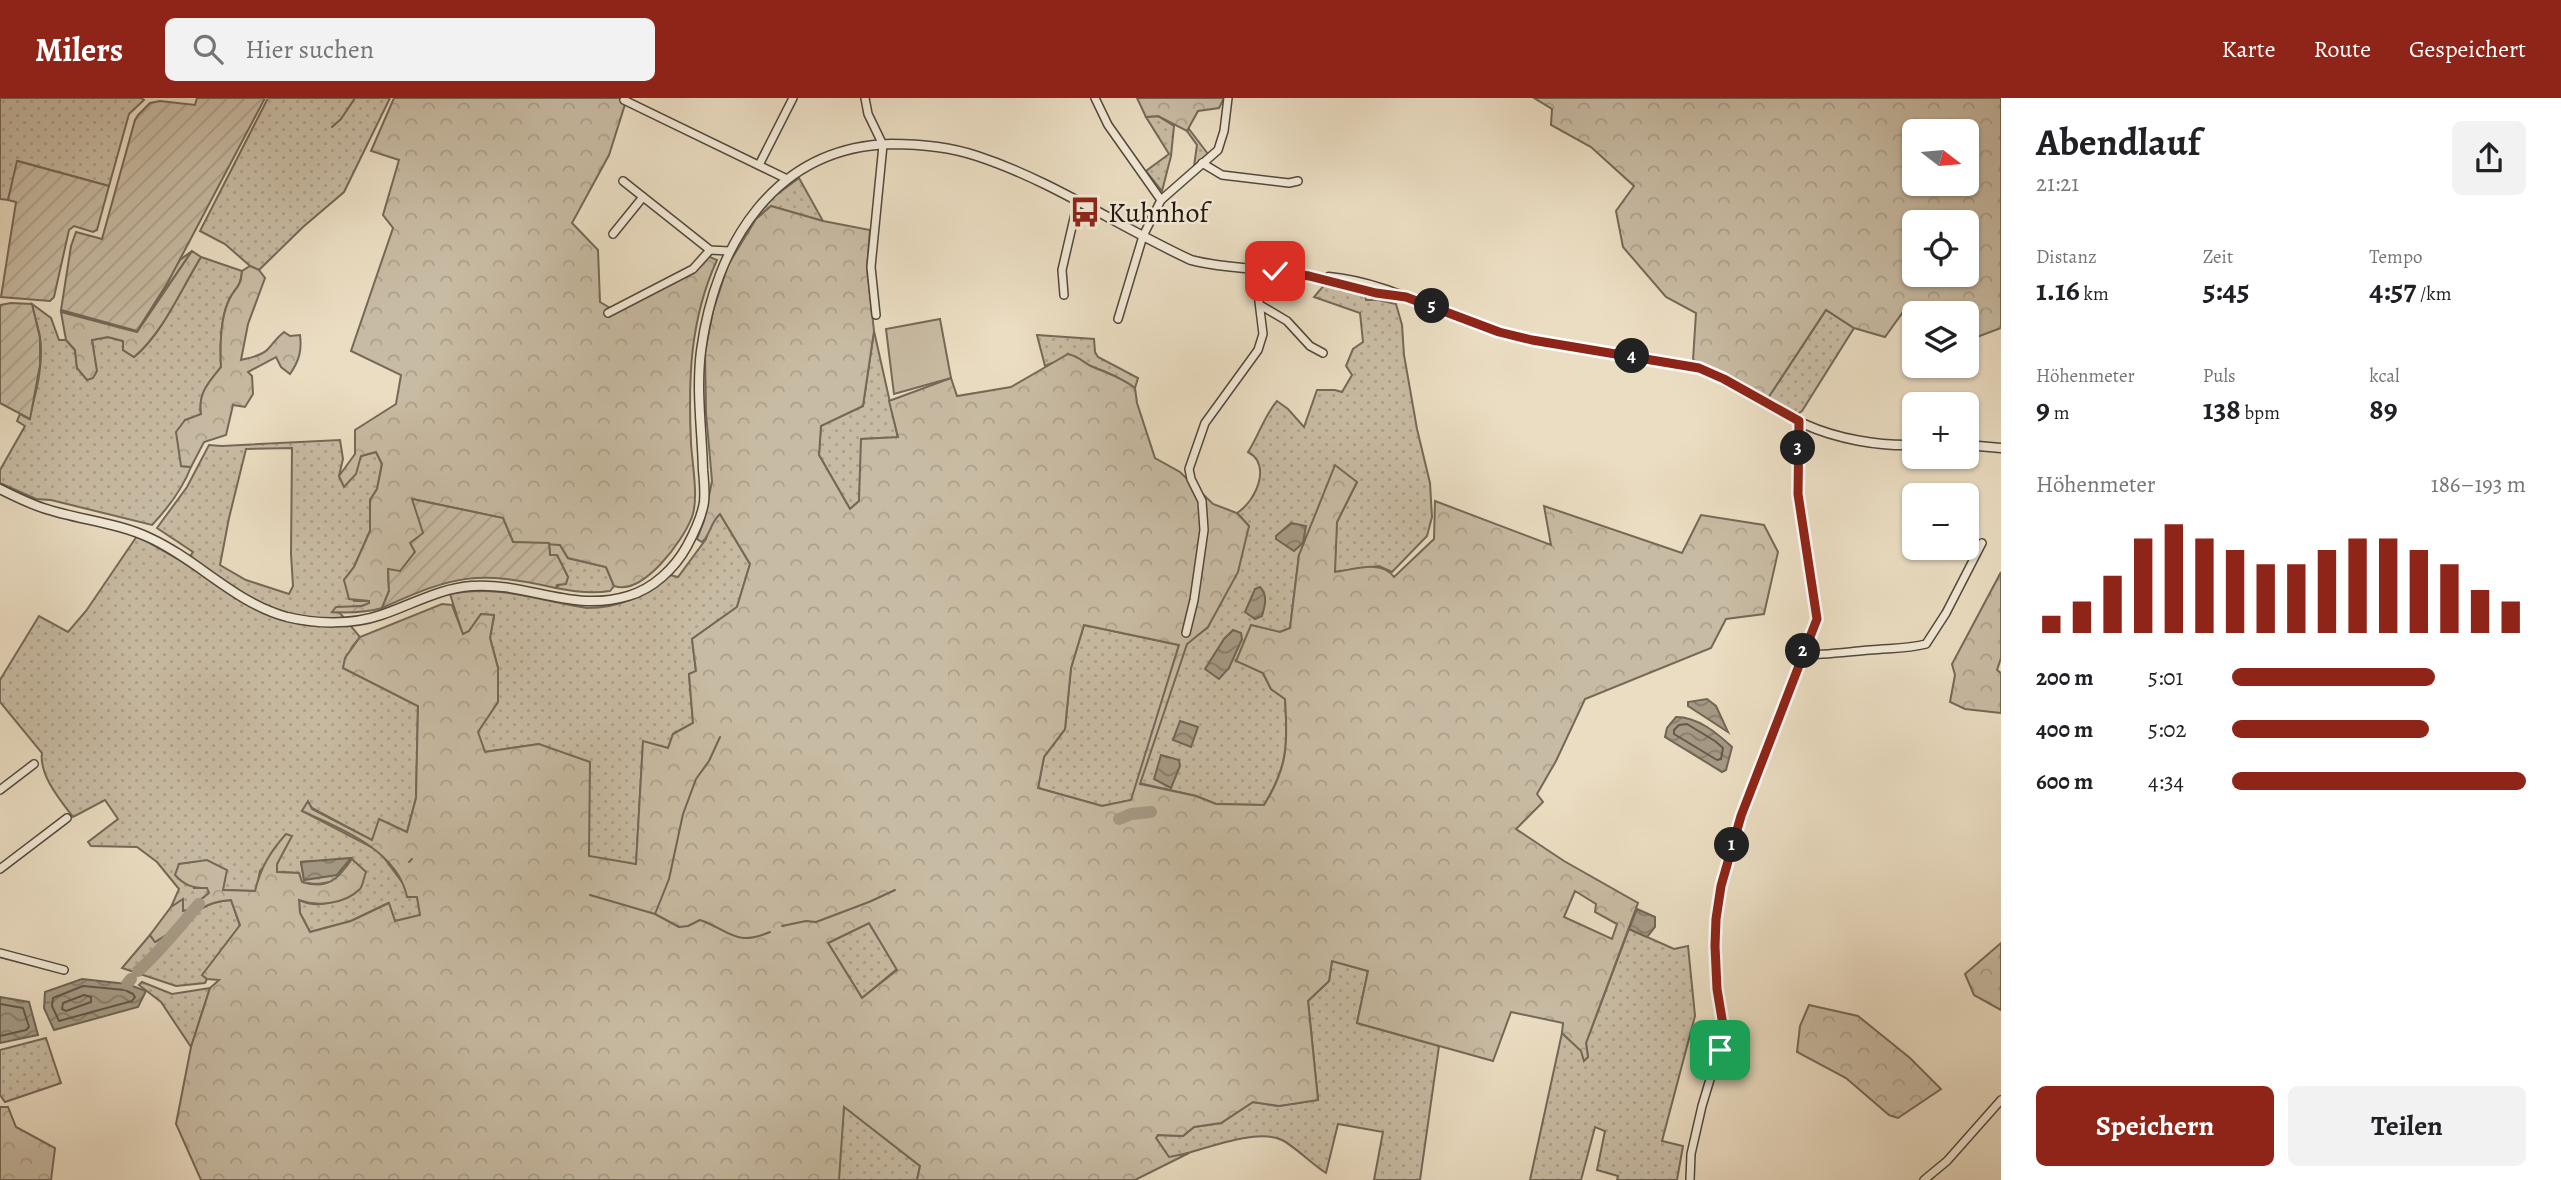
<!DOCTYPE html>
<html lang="de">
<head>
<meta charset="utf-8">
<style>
	body { margin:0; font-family:Alegreya,serif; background:#f2f2f2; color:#202124; height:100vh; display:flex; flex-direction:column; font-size:26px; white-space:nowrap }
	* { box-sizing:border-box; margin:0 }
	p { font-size:23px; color:#757577 }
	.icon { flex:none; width:38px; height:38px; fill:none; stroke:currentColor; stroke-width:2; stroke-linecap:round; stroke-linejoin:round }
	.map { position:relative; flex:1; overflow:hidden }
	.side { display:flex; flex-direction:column; background:#fff; width:560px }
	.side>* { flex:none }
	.needle { width:46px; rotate:106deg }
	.fabs { position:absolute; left:1902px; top:21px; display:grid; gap:14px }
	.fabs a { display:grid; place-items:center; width:77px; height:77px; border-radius:10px; background:#fff; box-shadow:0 2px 5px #0004; font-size:35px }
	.pin { position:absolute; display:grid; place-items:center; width:60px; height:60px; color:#fff; margin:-30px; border-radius:14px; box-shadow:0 4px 10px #0006 }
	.km { position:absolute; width:35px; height:35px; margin:-18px; border-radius:50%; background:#222; color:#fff; font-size:19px; line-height:35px; text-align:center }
	.round { display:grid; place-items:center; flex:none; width:74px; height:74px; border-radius:10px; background:#f2f2f2 }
	.summary { display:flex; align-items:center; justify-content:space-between; height:119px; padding:0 35px }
	h1 { font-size:38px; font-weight:700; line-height:52px }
	.metrics { display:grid; grid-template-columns:repeat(3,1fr); gap:10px; height:119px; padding:7px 35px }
	.metrics div { display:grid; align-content:center }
	.metrics b { font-size:30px; font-weight:700 }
	.metrics small { font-size:19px; font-weight:400 }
	.metrics p { font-size:19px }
	.chart { height:196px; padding:14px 35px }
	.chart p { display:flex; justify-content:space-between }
	.chart svg { width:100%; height:126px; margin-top:7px; stroke:#8f2418; stroke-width:6 }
	.primary-button { display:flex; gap:14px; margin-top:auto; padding:14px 35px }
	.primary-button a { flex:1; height:80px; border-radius:10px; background:#8f2418; color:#fff; font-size:28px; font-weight:700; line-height:80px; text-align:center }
	.primary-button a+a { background:#f2f2f2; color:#202124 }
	ul { padding:0 35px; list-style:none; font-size:23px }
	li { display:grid; grid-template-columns:112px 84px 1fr; align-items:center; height:52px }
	li i { height:18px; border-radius:9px; background:#8f2418 }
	header { display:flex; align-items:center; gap:42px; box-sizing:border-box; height:98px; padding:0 35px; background:#8f2418; color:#fff }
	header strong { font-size:33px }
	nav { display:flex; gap:38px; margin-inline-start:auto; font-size:24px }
	.search { width:490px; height:63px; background:#f2f2f2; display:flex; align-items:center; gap:18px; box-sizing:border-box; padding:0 24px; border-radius:10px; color:#757577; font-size:26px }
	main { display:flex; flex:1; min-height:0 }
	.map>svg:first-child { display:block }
	.grass { fill:url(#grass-dots); stroke:#746958; stroke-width:2; fill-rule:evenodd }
	.forest { fill:url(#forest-crowns); stroke:#746958; stroke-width:2; fill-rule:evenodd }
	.park { fill:#c8bba3; stroke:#746958; stroke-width:2 }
	.garden { fill:url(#garden-furrows); stroke:#746958; stroke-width:2 }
	.water { fill:url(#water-waves); stroke:#706655; stroke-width:2 }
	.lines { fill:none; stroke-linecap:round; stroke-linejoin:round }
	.shore { stroke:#63584a; stroke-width:2 }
	.stream { stroke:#706655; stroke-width:2 }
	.river { stroke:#a69a85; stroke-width:12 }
	.minor-casing { stroke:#53483b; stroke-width:10 }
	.tertiary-casing { stroke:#53483b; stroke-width:11 }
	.minor { stroke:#f2e9d7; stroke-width:7 }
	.tertiary { stroke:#f2e9d7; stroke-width:8 }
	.route-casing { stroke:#fff; stroke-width:14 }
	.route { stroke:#8f2418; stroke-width:9 }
	.labels { text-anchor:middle; stroke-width:5; stroke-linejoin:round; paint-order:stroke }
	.poi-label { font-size:28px; fill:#20170e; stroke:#f2e9d7; text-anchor:start }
</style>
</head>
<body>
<header>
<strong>Milers</strong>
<div class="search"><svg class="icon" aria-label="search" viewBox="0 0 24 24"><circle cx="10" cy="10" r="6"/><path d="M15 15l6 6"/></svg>Hier suchen</div>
<nav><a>Karte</a><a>Route</a><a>Gespeichert</a></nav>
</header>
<main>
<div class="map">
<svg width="2001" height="1082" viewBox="0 0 2001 1082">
	<defs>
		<pattern id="grass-dots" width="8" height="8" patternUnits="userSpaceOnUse" patternTransform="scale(1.75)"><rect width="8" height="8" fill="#c8bba3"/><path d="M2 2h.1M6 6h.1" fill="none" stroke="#aca08b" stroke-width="1.8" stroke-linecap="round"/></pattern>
		<pattern id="forest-crowns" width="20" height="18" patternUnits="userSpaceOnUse" patternTransform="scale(1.75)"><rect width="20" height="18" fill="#c8bba3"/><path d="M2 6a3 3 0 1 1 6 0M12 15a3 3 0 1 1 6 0" fill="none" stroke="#aca08b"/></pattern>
		<pattern id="garden-furrows" width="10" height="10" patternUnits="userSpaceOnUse" patternTransform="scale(1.75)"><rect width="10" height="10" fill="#c8bba3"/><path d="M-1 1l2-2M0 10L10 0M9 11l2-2" fill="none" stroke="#aca08b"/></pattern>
		<pattern id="water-waves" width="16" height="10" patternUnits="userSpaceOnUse" patternTransform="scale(1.75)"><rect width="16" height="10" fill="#a69a85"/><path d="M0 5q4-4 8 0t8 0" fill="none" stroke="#877d6b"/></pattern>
	</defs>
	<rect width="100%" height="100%" fill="#ebddc2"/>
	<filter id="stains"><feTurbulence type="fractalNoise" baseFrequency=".00286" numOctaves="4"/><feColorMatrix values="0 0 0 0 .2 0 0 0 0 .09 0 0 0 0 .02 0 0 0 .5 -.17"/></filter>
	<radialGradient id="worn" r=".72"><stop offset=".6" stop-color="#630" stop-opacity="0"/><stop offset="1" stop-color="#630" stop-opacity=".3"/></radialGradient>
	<g class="grass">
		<path d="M0,0H141L144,2L129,16L109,88L18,63L8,102L0,101Z"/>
		<path d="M268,0H390L344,94L303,129L259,172L250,168L225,146L200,133Z"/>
		<path d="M1158,18L1174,28L1171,58L1162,93L1146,73L1169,56L1146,19Z"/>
		<path d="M1189,31L1208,56L1194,68L1197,47L1187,33Z"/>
		<path d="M799,80L823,123L771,108L756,121L768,103Z"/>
		<path d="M192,153L137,234L61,214V212L137,233L168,184L177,164Z"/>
		<path d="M201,159L242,173C241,190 235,189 229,202C220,221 220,249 221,269C208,285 198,296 201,317L185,322L181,368L191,369C182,392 169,409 152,427L51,402L36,401L0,385V372L25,328L17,323L20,316L29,321C36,295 44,266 40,239C38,228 34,217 32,206L51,220L59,242H66L75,252L77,270L94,256L92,242L108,239L123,243V252L134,259C163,235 181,191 201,159Z"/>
		<path d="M1325,186L1365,196L1366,202H1378L1396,206L1402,227L1404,257L1417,331L1430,385L1432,419L1427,438L1392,474L1379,468L1334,474L1337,424L1357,384L1299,457L1290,530L1280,534L1236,562L1263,575L1271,591L1285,601C1288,646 1288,668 1264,707L1216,706L1196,698L1139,685L1187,545L1208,529L1249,428L1237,415C1256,403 1272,367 1248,354C1259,337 1264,318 1277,303L1288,311L1304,329L1317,292H1335L1342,294L1352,277L1346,268L1353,251L1363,244L1360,215L1314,199Z"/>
		<path d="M1826,212L1854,230L1802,313L1797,316L1768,300Z"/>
		<path d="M874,233L898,340L862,341L859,403L850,411L819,357L821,327L863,308Z"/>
		<path d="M1037,237L1094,241L1095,254L1098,259L1138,280L1135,290C1115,276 1068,254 1045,268Z"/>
		<path d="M340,342L343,361L339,378L344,388L361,358L376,354L382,366L377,391L370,402V433L354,469L344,482L354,503H370L369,506C356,511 346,506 333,514L340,515L360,539L352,549L343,570L418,608L416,700L407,734L373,743L312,710L308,704L302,713L379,753L405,788L417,799L421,817L395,823L388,805L351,823L310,834L300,815L299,802C316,810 330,805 348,799L338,780C329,786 313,787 301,784L299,775L277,774V766L291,738L260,773L256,793L223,792V786L193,790H208L209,795L188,812L183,813V802L171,809L179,791L157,764L137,749L91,748L88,744L118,721L105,702L73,719C60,702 39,677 42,655L0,604V582L39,518L68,534L86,513L137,438L185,465L193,454L157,430L187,389L209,347L222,348ZM292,350L291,456L293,488L289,496L246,482L220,467L229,420L246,351ZM350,761L304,782L301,764Z"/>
		<path d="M720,416L750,466L737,509L692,541L696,574L689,576L693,625L673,636L668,650L643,644L636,767L589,759L539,646L485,654L477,634L498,604V570L490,540L494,518L481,516L469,533L463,537L450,496C498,486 541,503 587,510C621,510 644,497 670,477L678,479L706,441L711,424Z"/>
		<path d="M549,445L560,447L568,460L606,469L614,488L610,493C591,496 575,494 556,490L568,479L557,457H550Z"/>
		<path d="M1084,527L1179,547L1132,702L1102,708L1038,690L1044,659L1065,631L1071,570Z"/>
		<path d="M231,802L240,828L203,877L207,881L205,885L176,888L122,870L150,837L155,844L172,834L176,837C195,815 201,804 231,802Z"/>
		<path d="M869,825L897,871L862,900L828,845Z"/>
		<path d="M1629,831L1674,851L1688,848L1695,918L1662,1043L1683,1048L1677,1082H1617L1618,1078L1597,1072L1605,1033L1595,1029L1581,1082H1530L1562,935L1582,953L1584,962L1588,959L1586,945Z"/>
		<path d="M1332,863L1368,873L1357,925L1439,948L1420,1082H1374L1383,1034L1338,1026L1326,1075C1312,1066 1294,1048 1282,1042C1255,1029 1198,1054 1169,1060L1156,1040L1158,1037L1183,1038L1194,1029L1221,1025L1253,1004L1279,1008L1318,1002L1308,903L1329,883Z"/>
		<path d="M142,884L172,896L210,890L191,949L161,904L139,887Z"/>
		<path d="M46,940L61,985L5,1004L0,997V952Z"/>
		<path d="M844,1008L920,1068L917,1082H838Z"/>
	</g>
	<g class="forest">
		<path d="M394,0H627L609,57L572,125L598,152L600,204L612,211L694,173L705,157L717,162C690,221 688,281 691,345C692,365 699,400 692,419C683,443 643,498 614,488L606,469L568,460L560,447L513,444L503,420L413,401L424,435L415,454L400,474L388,472L389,493L382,510C365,515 349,515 332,514L336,509L362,508L369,505V503L349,501L344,482L354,469L370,433V402L377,391L382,366L376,354L361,358L356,376L344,389L339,378L355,356V332L396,306L401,277L351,253L393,130L383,117L399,62L371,53Z"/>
		<path d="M1137,0H1224L1219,10L1198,13L1187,33L1158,18L1146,19Z"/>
		<path d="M1534,0H2001V230L1977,239L1967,223V215L1945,208L1908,207L1885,239L1854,230L1826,212L1768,300L1736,281L1693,262L1696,215L1666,199L1623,149L1616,113L1634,88L1591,49L1551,27L1552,11ZM1914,33H1967V86H1914ZM1914,124H1967V177H1914Z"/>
		<path d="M771,108L823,123L870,132L867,170L874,233L863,308L821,328L819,357L850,411L859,403L861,341L898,339L889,303L951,280L957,298L1011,289L1068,256C1081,259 1083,265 1093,269C1109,276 1122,280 1135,290L1137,305L1155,360L1180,374L1213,406L1237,415L1249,428L1238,474L1208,529L1187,546L1140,686L1196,698L1216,706L1264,707C1288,669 1288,646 1285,601L1271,591L1263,575L1236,563L1251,527L1280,534L1290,530L1299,457L1335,367L1357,384L1337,424L1335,474C1353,472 1382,461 1394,479L1434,441L1435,403L1551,447L1544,408L1682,455L1701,417L1764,427L1778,454L1764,516L1726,521L1711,550L1585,601L1556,663L1537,696L1543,704L1516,731L1564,763L1638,805L1586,945L1588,959L1584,963L1581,953L1562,935L1563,925L1511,914L1493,963L1357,925L1368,873L1332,863L1329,883L1308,903L1318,1002L1279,1008L1253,1004L1221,1025L1194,1029L1183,1038L1158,1037L1156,1040L1169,1059L1189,1055L1135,1082H917L920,1068L844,1009L839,1082H201L176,1026L191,949L210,890L219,882L207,881L202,877L240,827L231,802C201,804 195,815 175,838L171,834L155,844L150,837L171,809L183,801V813L188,812L209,795L207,790C193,790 185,788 175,777L179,766L207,762L227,772L223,792L255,793C261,769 270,754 286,736L292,738L277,766V774L299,775L302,784C328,792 338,781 352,761L366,774C364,779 363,787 360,791C345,806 317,809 299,802L300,815L310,834L351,823L389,805L395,823L420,817L417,799H407C398,753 341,730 302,713L308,703L312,711L372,742L379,721L407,734L416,700L418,608L343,570L345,560L360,539L442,506L452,507L463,536L469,533L481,516L494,517L490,540L498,570V604L478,634L485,654L539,646L590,664L589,758L636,766L643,643L668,650L673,636L693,625L689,576L696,573L692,541L737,509L750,466L720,416C710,425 710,438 702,444L697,441L704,423L712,383L706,315L705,254L713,213L728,167L756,121ZM1084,527L1179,547L1131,702L1102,708L1038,690L1044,659L1065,631L1071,570ZM1575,793L1596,806L1595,814L1617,826L1612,841L1564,819ZM869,825L897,872L862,900L828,845Z"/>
		<path d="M192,153L201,159C181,191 163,235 134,259L123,252V243L108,239L92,242L97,273L93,280L87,282L77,270L75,252L66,242L61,214L137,234Z"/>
		<path d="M250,168L259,172L265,180L248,226L241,262C249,260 262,258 268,251C274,245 276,240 284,234L290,238L300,237C302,253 299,263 290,276L281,269L276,259L248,274L252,278L253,296L245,309L233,307L226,337L204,344L191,369L181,368L176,334L185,322L201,316C198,295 208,285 221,269C220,249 220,221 229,202C235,189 241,190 242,173Z"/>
		<path d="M2001,474V560L1997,572L2001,575V615L1965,611L1950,604L1955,577L1952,566Z"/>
		<path d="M2001,845V912L1974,897L1965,876Z"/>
		<path d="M1809,907L1858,918L1910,960L1941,991L1898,1020L1889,1017L1846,980L1797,954L1800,928Z"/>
		<path d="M0,1009H8L16,1029L55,1050L51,1082H0Z"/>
	</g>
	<path class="park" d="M940,221L951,280L894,296L886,231Z"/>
	<g class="garden">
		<path d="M197,0H265L168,184L137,233L61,212L71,148L76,134L102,141L135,22L138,17L150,5L160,3L195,7Z"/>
		<path d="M17,63L109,88L97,132L93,134L74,128L69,132L54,199L50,203L1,199L16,104L8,102Z"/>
		<path d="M11,205L32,206L40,240V267L30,321L0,305V207Z"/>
		<path d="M412,401L503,420L513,444L549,445L550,457H557L568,479L566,486L557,487L556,490C477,472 455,477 382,510L389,493L388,471L400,473L415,454L410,445L423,435Z"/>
	</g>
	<g class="water">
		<path d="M1291,425L1306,428L1303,445L1294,453L1276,441V438Z"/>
		<path d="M1260,489C1268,497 1265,508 1262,518L1255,521L1245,514L1255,491Z"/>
		<path d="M1233,532L1241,535L1242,541L1229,570L1219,581L1205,571L1224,541Z"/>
		<path d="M1707,601L1716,608L1728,634L1688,608V604Z"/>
		<path d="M1676,619C1698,619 1717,635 1732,649L1726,672L1722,674L1665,639L1667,630Z"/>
		<path d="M1180,623L1198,629L1191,649L1173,642Z"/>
		<path d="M1161,657L1179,662L1180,668L1171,690L1154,681Z"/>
		<path d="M351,760L337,777L304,782L301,764Z"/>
		<path d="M1637,811L1655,819V829L1647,839L1629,831Z"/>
		<path d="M82,881L127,886L146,893L138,909L54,932L44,910L45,894Z"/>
		<path d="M0,899L29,904L38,937L0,945Z"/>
	</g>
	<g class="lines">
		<g class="shore">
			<path d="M1687,626L1715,643L1723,650L1721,661L1717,662L1674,636V632L1679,627Z"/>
			<path d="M83,888L125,892L133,896L135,899L132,903L59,923L52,908L53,900Z"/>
			<path d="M84,897L91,899V904L66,913L62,911L63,905Z"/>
			<path d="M0,906L23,910L29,929L26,932L0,938"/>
		</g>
		<g class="stream">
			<path d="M332,29L341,21L355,0"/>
			<path d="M411,762L412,761"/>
			<path d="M409,764L410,763"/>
			<path d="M590,797L655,816L679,829L688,828L700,822C731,833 735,849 770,834"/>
			<path d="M655,816L669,781L683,716L696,681L709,663L720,639"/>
			<path d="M782,828L806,823L816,824L869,804L895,792"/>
		</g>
		<g class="river">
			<path d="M1119,721L1131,716L1151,714"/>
			<path d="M138,873C159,855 180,828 199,806"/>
			<path d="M127,886L131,881"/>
		</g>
		<g class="minor-casing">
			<g id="minor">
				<path d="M625,0L624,2L787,81"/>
				<path d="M865,0L868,16L883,47L871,169L876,217"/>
				<path d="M1095,0L1108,27L1161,102"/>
				<path d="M1202,65L1222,77L1289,85L1298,83"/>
				<path d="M759,67L793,0"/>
				<path d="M623,83L710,152L729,153"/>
				<path d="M613,136L643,99"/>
				<path d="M1064,197L1062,172L1078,103"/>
				<path d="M1260,207L1287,223L1310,248L1323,255"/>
				<path d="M608,215L693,171L710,152"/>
				<path d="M1118,221L1143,138L1161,102L1218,52L1224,33L1228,0"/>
				<path d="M1186,535L1194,502L1204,432L1202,403L1191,381L1189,371L1205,325L1258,252L1263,236L1255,171"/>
				<path d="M1802,557C1825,557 1846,554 1870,552C1889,550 1907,551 1926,546L1946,515L1982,445"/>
				<path d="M0,692L34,666"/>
				<path d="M0,771L67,720"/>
				<path d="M0,855L64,872"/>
				<path d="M1690,1082L1691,1056L1702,1008L1723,938L1715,848L1716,821L1721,788L1741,718L1817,521L1798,396L1799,323"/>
				<path d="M1924,1082L1947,1063L2001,1002"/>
			</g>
		</g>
		<g class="tertiary-casing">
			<g id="tertiary">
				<path d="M1329,179C1391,185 1444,219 1503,235C1567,252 1634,256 1699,270C1735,286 1768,309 1804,326C1837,341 1878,348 1914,347"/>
				<path d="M1967,347L2001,350"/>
				<path d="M0,391C14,398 28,405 43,410C79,422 116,424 150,440C198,462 235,505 287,519C316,526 352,527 381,517C411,507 440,490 472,488C527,484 571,515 628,498C653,491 675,470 687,448C694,435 702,418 704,404C705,394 704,382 703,372C702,332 696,293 701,253C715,147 774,49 891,46C920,46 950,49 977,58C1053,83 1119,129 1191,162C1225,171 1260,170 1294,175C1332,181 1368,194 1406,199"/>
			</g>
		</g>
		<use href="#minor" class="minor"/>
		<use href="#tertiary" class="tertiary"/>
	</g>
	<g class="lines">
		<g class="route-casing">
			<path id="route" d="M1275,173L1309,178L1376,195L1406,199L1499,234L1532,242L1699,270L1724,281L1799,323L1798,396L1817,521L1741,718L1721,788L1716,821L1715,848L1717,891L1723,927L1720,952"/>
		</g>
		<use href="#route" class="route"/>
	</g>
	<defs>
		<g id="bus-bare" transform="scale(2.415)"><path d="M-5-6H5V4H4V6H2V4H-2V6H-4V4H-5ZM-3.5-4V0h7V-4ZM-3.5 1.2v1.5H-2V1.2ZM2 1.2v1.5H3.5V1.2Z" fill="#8f2418" stroke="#f2e9d7" stroke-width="2.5" paint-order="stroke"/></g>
	</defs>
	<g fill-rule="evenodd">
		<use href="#bus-bare" x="1085" y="114"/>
	</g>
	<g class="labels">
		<g class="poi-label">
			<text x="1108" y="124">Kuhnhof</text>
		</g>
	</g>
	<rect width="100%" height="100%" filter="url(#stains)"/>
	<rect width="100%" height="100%" fill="url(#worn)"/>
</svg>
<div class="fabs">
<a><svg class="needle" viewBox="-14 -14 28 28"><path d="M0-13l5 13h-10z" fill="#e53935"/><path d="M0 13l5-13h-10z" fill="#757577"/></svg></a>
<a><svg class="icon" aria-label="locate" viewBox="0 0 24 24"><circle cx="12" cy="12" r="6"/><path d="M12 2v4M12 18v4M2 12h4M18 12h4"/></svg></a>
<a><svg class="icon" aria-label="layers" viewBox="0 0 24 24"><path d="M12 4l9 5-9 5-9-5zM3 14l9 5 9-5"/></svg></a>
<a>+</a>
<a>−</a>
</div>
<div class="pin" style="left:1720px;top:952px;background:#1e9e55"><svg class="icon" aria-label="arrive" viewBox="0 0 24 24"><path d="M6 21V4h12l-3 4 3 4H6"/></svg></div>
<div class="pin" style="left:1275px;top:173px;background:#d93025"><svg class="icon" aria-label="check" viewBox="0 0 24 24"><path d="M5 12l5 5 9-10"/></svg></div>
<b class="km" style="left:1732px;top:747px">1</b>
<b class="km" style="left:1803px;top:553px">2</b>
<b class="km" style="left:1798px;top:350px">3</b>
<b class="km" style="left:1632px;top:258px">4</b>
<b class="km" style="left:1432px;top:208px">5</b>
</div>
<section class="side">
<div class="summary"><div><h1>Abendlauf</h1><p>21:21</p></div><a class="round"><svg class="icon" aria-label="share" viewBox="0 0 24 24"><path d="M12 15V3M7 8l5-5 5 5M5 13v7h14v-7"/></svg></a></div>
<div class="metrics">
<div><p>Distanz</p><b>1.16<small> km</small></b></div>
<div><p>Zeit</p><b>5:45</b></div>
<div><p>Tempo</p><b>4:57<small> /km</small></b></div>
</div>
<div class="metrics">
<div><p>Höhenmeter</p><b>9<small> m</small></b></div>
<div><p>Puls</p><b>138<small> bpm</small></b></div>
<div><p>kcal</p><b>89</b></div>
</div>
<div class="chart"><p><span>Höhenmeter</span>186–193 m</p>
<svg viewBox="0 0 160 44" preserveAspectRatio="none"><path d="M5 44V38M15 44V33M25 44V24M35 44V11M45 44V6M55 44V11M65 44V15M75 44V20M85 44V20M95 44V15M105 44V11M115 44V11M125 44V15M135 44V20M145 44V29M155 44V33"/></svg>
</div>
<ul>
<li><b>200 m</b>5:01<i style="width:69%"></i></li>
<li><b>400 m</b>5:02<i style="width:67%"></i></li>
<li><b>600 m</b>4:34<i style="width:100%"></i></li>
</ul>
<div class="primary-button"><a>Speichern</a><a>Teilen</a></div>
</section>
</main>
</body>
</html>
